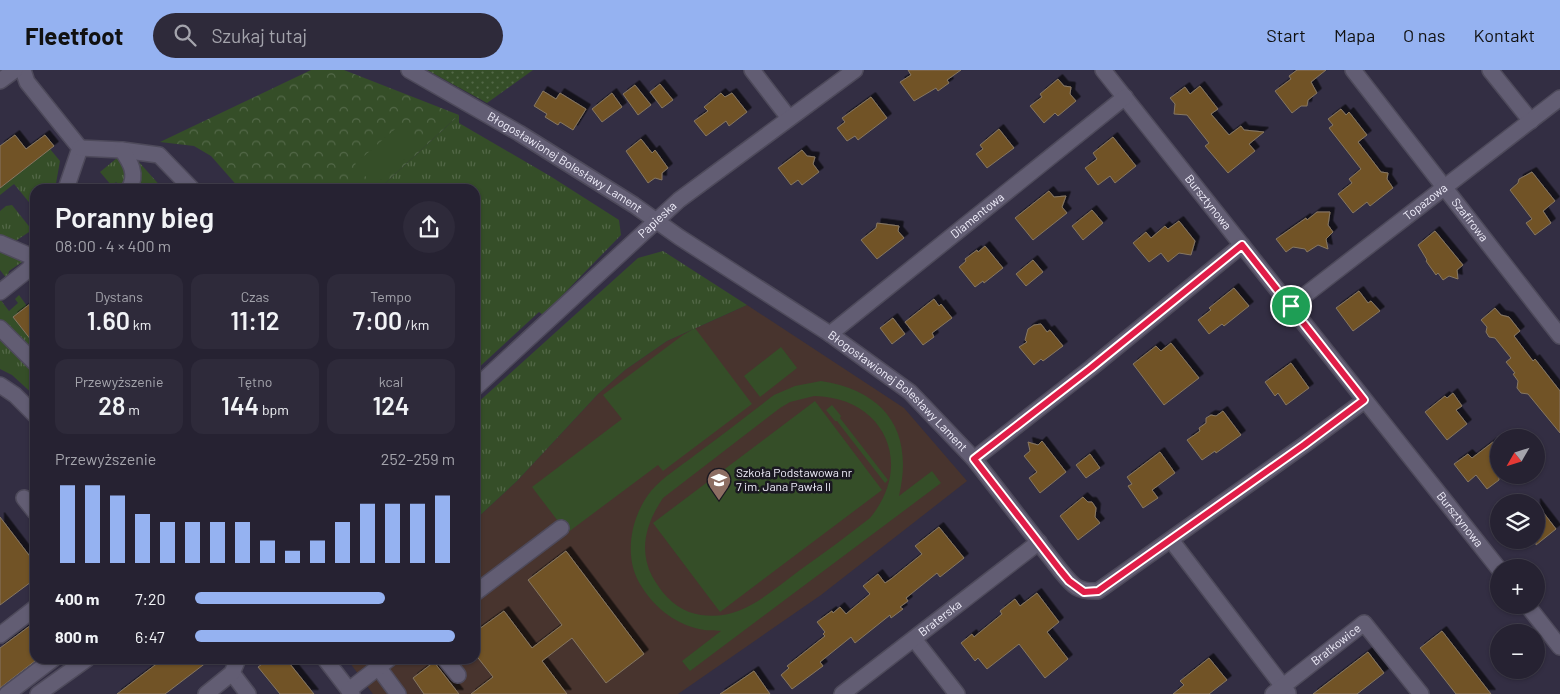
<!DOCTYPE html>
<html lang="pl">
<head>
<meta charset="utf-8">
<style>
	body { margin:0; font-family:Barlow,sans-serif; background:#2e2a3a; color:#f1f3f6; height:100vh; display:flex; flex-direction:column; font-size:19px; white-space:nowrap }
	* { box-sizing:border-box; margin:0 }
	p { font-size:16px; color:#a4a4ac }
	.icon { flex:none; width:28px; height:28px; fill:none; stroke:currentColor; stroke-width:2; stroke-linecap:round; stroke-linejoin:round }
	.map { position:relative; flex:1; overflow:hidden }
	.side { position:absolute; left:30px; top:114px; width:450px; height:480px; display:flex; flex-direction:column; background:#262232; border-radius:15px; box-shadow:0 1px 4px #0004,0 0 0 1px #423f4d }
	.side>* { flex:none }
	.needle { width:32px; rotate:231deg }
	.buttons { position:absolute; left:1490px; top:359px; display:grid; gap:10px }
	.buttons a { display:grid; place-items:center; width:55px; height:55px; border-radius:50%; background:#262232; box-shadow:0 1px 4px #0004,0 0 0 1px #423f4d; font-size:25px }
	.pin { position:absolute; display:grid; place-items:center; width:42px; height:42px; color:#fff; margin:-21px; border:2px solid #fff; border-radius:50%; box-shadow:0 1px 5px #0007 }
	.round { display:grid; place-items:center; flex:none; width:52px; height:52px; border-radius:26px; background:#2e2a3a }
	.summary { display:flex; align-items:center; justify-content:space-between; height:85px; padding:0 25px }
	h1 { font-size:28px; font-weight:600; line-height:38px }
	.metrics { display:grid; grid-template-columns:repeat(3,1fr); gap:8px; height:85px; padding:5px 25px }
	.metrics div { display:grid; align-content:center; border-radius:12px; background:#2e2a3a; text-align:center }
	.metrics b { font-size:25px; font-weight:600 }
	.metrics small { font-size:14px; font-weight:400 }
	.metrics p { font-size:14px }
	.chart { height:140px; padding:10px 25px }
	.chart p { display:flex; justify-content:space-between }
	.chart svg { width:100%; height:90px; margin-top:5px; stroke:#95b2f1; stroke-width:6 }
	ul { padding:0 25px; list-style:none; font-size:16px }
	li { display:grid; grid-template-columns:80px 60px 1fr; align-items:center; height:38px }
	li i { height:12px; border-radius:6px; background:#95b2f1 }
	header { display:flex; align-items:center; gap:30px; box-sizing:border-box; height:70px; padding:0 25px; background:#95b2f1; color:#111 }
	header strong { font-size:24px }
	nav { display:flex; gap:28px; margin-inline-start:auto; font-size:18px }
	.search { width:350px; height:45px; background:#2e2a3a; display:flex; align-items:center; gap:12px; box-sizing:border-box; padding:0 18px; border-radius:28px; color:#a4a4ac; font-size:19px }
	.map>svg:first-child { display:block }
	.education { fill:#48342e }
	.grass { fill:url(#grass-tufts) }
	.forest { fill:url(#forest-crowns) }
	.garden { fill:url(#garden-dots) }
	.pitch { fill:#354e28; fill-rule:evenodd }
	.building { fill:#715326; stroke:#867762; filter:url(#shadow) }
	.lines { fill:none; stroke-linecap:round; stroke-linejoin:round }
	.minor-casing { stroke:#4e4a5b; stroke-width:18 }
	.minor { stroke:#625d73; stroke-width:15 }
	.route-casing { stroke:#fff; stroke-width:10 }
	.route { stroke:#e11d48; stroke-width:6 }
	.labels { text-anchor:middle; stroke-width:5; stroke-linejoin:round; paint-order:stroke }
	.street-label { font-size:12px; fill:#f0eefb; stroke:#1a1821 }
	.poi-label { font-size:12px; fill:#f0eefb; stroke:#1a1821; text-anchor:start }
</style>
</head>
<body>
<header>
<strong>Fleetfoot</strong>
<div class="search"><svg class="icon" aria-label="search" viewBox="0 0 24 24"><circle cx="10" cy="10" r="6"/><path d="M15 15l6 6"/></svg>Szukaj tutaj</div>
<nav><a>Start</a><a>Mapa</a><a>O nas</a><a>Kontakt</a></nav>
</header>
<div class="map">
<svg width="1560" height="624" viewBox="0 0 1560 624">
	<defs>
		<pattern id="grass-tufts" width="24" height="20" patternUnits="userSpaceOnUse" patternTransform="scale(1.25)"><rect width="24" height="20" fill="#354e28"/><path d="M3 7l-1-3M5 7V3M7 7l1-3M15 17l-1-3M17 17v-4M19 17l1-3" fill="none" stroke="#536848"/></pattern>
		<pattern id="forest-crowns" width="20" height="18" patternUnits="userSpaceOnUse" patternTransform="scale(1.25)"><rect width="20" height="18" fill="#354e28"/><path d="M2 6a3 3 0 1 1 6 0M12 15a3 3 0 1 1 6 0" fill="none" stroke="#536848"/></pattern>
		<pattern id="garden-dots" width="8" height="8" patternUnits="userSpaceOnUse" patternTransform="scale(1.25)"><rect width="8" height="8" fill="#354e28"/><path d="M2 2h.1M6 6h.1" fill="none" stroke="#536848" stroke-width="1.8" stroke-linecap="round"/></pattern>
		<filter id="shadow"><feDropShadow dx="4.5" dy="-4.5" stdDeviation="0" flood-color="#0009"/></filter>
	</defs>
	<rect width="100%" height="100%" fill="#332e43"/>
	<path class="education" d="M747,235L904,338L967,411L821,525L678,624H373L347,589H475V450L517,411L598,324L625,300L667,271Z"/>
	<g class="grass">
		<path d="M459,45V53L550,106L619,150L621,165L543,245L539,242L475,301V119H379Z"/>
		<path d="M50,79L60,91L55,119H35V136L33,137L14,114L0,125V118Z"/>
		<path d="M117,88L127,104L123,119L116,112L112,116L100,102Z"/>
		<path d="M134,88L138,91L163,119H139C142,107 139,99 134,88Z"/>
		<path d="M12,135L32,160L14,172L0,169V141L6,136Z"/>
		<path d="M0,180L25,190L9,201L7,209L0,200Z"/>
		<path d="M663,181L747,235L667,271L625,300L598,324L517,411L475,450V335L638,188Z"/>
		<path d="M19,225L27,236L13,247L30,269L35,266V276H25L0,252V229L9,241L18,233L15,229Z"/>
		<path d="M0,265L35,301V326L12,305L0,299Z"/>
	</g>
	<path class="forest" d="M311,0H344L459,45L379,119H240L211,86L194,76L160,72Z"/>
	<path class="garden" d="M427,0H533L487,33Z"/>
	<g class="pitch">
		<path d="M401,54L420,76L374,116L355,94Z"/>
		<path d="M695,258L752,334L663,401L658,395L567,463L532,417L622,349L603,325L683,265Z"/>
		<path d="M781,277L797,298L760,327L744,306Z"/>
		<path d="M821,311C886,321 914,362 899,426L932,401L941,413L690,601L682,591L721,561C714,560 706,561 699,559C673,553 653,536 640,514C623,486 631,446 651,421C663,407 681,396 695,385C722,365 748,345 774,325L795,316ZM814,326C884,327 915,394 870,448C847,466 824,483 800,500C766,525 735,557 689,542C673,536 660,521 652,506C638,478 647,452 663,428L780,338L790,332Z"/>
		<path d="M815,331L882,420L720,542L653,453Z"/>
		<path d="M832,335L841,346L840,348L888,410L885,413L837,351H835L826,340Z"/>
	</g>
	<g class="building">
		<path d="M908,0H961L947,10L949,13L938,21L936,18L914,31L900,12L911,5Z"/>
		<path d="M1297,0H1326L1311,12L1317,23L1308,30L1307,36H1301L1292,43L1275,21L1291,9L1289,6Z"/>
		<path d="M1058,9L1064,16L1071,17L1070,24L1076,31L1058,46L1055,43L1044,53L1030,36L1042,27L1040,24Z"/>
		<path d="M660,14L673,30L662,38L650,22Z"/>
		<path d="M635,15L651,35L638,45L623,24Z"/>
		<path d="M1200,16L1218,39L1211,44L1229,65L1241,56L1244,60L1264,62L1249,74L1255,81L1228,103L1205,76L1209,73L1187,45L1174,44L1175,34L1170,28L1185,17L1190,24Z"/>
		<path d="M543,21L556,29L560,23L586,39L573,60L560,52L558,55L545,47L547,44L534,36Z"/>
		<path d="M612,23L622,37L602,52L592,39Z"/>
		<path d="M721,23L725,27L732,23L747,42L729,56L726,51L706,66L694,51L708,41L704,37Z"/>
		<path d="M871,27L887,48L858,70L855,66L847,71L837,58L845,52L842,48Z"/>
		<path d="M1341,39L1346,45L1349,42L1367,65L1358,72L1381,102L1388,103L1387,109L1393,118L1370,136L1367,132L1353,143L1338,124L1352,113L1349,109L1361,99L1329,58L1333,55L1328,49Z"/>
		<path d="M999,59L1014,78L987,98L976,84L983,79L980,75Z"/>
		<path d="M15,65L26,79L45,65L54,76L0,118V76Z"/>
		<path d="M1113,67L1136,96L1115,113L1110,106L1098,115L1085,98L1097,89L1093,83Z"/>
		<path d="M641,69L652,83L655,80L668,98L662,103V110L655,108L648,113L626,81Z"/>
		<path d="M802,80L807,86L815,87L813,94L819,102L802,115L798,110L791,115L778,98Z"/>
		<path d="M1532,102L1555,131L1543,141L1551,153L1535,165L1526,153L1532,149L1510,120L1518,113L1519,109Z"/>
		<path d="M1049,121L1054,127L1066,126L1062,137L1067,143L1033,170L1015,148Z"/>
		<path d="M1092,140L1103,153L1083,170L1072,156Z"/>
		<path d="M1317,142H1330L1328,155L1333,162L1326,169L1328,179L1318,175L1307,182L1305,179L1293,177L1286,182L1276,169L1306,148L1307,150Z"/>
		<path d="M1179,151L1195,171L1191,185L1179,183L1168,192L1161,183L1149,192L1133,173L1146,162L1151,168L1165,156L1168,159Z"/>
		<path d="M877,153L899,156L898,161L904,168L877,189L861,170L876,158Z"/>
		<path d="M1435,161L1463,195L1457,200L1458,209L1449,206L1443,210L1438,203L1436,205L1426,191L1427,190L1418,175Z"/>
		<path d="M985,176L1003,198L984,213L983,211L975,217L959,197L966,191L965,189L977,180L978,182Z"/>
		<path d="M1033,190L1043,202L1026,216L1016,204Z"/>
		<path d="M1234,218L1249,236L1224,256L1222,254L1209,264L1198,250L1211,240L1209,238Z"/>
		<path d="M1359,221L1368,233L1371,231L1380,241L1353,261L1336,238Z"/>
		<path d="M934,229L939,236L941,234L952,248L932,263L934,267L923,275L905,252Z"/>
		<path d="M35,230V275L13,247Z"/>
		<path d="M1495,238L1501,245L1509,247L1520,261L1514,266L1533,291L1535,289L1560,321V363L1528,324L1521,323L1517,318L1518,311L1513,304L1515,303L1506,292L1511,288L1495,268L1489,267L1486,262L1487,257L1481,250Z"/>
		<path d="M893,248L905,264L892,274L880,258Z"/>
		<path d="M1041,254L1047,262L1050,260L1063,276L1043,291L1041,289L1034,295L1019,277L1027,272L1025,270L1028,259L1034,255Z"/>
		<path d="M1171,273L1199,308L1164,335L1133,294L1156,276L1161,281Z"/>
		<path d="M1291,293L1309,318L1286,335L1278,323L1275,326L1265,312Z"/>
		<path d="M1453,323L1462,336L1456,340L1467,354L1447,370L1425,342L1445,326L1447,328Z"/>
		<path d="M1223,341L1241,365L1216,383L1215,381L1202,390L1187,370L1200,361L1199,358L1206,353V348L1211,345L1216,346Z"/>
		<path d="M1042,371L1066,402L1040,423L1029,408L1037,402L1024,386L1030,381L1028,372L1038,375Z"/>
		<path d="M1493,372L1499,380V410L1487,419L1476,405L1468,412L1454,394L1468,384L1472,388Z"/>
		<path d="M1160,382L1175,403L1152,420L1158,428L1143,438L1128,416L1132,414L1127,407Z"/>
		<path d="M1090,384L1100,398L1086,408L1076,395Z"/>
		<path d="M1083,427L1088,432H1092L1096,438L1095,447L1100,453L1078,470L1060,446Z"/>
		<path d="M1536,433L1556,459L1536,475Z"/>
		<path d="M0,447L35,493V509L0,535Z"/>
		<path d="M939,457L964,488L940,507L937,503L906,528L908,531L900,537L903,539L891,548L890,545L855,573L851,567L820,592L823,596L792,619L781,605L789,598L787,596L825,566L823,564L825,562L817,552L832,541L833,543L840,537L846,544L870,524L863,516L878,504L885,513L891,509L922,484L915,476Z"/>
		<path d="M566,481L644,584L606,613L572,568L542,591L567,624H471L493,607L475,584V562L504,541L532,578L562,555L528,510Z"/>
		<path d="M1037,523L1059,552L1047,562L1068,589L1045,608L1019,574L987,599L978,588L975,591L961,573L972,564L974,567L1002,544L1000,541L1015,529L1020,536Z"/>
		<path d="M35,552V591L0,618V578Z"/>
		<path d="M1442,561L1491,624H1456L1420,578Z"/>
		<path d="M1368,582L1384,603L1357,624H1313Z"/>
		<path d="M1209,588L1227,610L1209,624H1173L1184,615L1180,611Z"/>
		<path d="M163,589H211L165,624H117Z"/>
		<path d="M269,589H286L314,624H280L258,597Z"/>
		<path d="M434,592L459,624H424L413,608Z"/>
		<path d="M754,601L770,624H720L738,612Z"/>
	</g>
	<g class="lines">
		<g class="minor-casing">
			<g id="minor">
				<path d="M23,0L27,12L80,78L66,119"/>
				<path id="s1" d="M409,0L519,63L634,135L679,167L830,264L910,322L974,389L1060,500C1073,516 1077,522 1098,521L1304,375L1364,331"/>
				<path d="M752,0L789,48"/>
				<path id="s2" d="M1103,0L1499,499"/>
				<path id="s3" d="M1353,0L1560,266"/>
				<path d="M1490,0L1531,51"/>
				<path d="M0,11L15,0"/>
				<path d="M80,78L122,80L159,85L192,119"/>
				<path d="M122,80C130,92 138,104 129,119"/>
				<path d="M0,173L35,188"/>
				<path d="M0,222L29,199L35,190"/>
				<path id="s4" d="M1291,236L1560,28"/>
				<path d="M0,258L35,293"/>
				<path id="s5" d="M830,264L1125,27"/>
				<path d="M0,315L15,325L35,345"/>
				<path id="s6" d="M475,318L679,130L855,0"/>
				<path d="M974,389L1091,298L1242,175"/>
				<path d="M24,428L35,442"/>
				<path d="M1171,470L1288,623"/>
				<path d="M475,523L561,458"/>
				<path d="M1527,535L1560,577"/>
				<path d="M0,565L35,538"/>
				<path d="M914,569L957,624"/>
				<path d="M325,589L352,624"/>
				<path d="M445,589L458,605"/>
				<path d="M378,597L398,624"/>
				<path d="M232,603L248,624"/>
				<path d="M349,620L389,589"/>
				<path d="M7,624L53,589"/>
				<path d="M38,624L87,589"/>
				<path d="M206,624L232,603L238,589"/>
				<path id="s7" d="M842,624L1039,472"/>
				<path id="s8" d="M1273,624L1364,553L1421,624"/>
			</g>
		</g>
		<use href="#minor" class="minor"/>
	</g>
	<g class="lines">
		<g class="route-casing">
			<path id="route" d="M1242,175L1364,330L1304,375L1098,521L1084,522L1069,511L1060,500L974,389L1091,298Z"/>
		</g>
		<use href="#route" class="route"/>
	</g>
	<defs>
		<g id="school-pin" transform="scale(1.25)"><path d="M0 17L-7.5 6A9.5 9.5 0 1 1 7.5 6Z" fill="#8d6e63" stroke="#1a1821"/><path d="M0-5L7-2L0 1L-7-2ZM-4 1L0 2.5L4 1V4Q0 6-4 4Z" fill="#fff"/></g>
	</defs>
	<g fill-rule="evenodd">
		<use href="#school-pin" x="719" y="410"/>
	</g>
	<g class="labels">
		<g class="street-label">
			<text dy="4" stroke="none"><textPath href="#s1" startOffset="181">Błogosławionej Bolesławy Lament</textPath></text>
			<text dy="4" stroke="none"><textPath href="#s2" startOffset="169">Bursztynowa</textPath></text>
			<text dy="4" stroke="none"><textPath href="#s4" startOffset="170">Topazowa</textPath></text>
			<text dy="4" stroke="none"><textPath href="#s5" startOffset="189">Diamentowa</textPath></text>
			<text dy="4" stroke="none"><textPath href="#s6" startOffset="248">Papieska</textPath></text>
			<text dy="4" stroke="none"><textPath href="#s3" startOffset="190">Szafirowa</textPath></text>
			<text dy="4" stroke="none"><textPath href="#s1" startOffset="586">Błogosławionej Bolesławy Lament</textPath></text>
			<text dy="4" stroke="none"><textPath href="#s2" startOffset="574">Bursztynowa</textPath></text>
			<text dy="4" stroke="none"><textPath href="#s7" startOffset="124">Braterska</textPath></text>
			<text dy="4" stroke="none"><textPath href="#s8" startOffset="80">Bratkowice</textPath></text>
		</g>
		<g class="poi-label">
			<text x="736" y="407">Szkoła Podstawowa nr<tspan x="736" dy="14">7 im. Jana Pawła II</tspan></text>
		</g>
	</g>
</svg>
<div class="buttons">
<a><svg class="needle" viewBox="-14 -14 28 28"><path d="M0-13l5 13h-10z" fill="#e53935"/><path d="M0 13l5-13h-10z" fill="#a4a4ac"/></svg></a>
<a><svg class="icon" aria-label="layers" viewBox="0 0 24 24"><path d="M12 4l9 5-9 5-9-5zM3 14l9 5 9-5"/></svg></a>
<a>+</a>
<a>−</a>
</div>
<div class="pin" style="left:1291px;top:236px;background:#1e9e55"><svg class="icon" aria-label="arrive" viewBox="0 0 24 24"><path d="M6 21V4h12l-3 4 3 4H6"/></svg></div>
<section class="side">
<div class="summary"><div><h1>Poranny bieg</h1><p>08:00 · 4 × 400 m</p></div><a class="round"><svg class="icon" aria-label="share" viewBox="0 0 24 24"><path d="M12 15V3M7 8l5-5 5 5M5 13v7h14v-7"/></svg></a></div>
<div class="metrics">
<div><p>Dystans</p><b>1.60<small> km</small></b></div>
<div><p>Czas</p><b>11:12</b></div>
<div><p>Tempo</p><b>7:00<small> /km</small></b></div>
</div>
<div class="metrics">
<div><p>Przewyższenie</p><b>28<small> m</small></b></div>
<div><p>Tętno</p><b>144<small> bpm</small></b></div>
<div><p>kcal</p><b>124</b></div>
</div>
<div class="chart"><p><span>Przewyższenie</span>252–259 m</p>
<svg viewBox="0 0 160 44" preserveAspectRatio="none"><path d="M5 44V6M15 44V6M25 44V11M35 44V20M45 44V24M55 44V24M65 44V24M75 44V24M85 44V33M95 44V38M105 44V33M115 44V24M125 44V15M135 44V15M145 44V15M155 44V11"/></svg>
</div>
<ul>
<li><b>400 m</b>7:20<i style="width:73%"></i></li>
<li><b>800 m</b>6:47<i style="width:100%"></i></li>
</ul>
</section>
</div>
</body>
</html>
